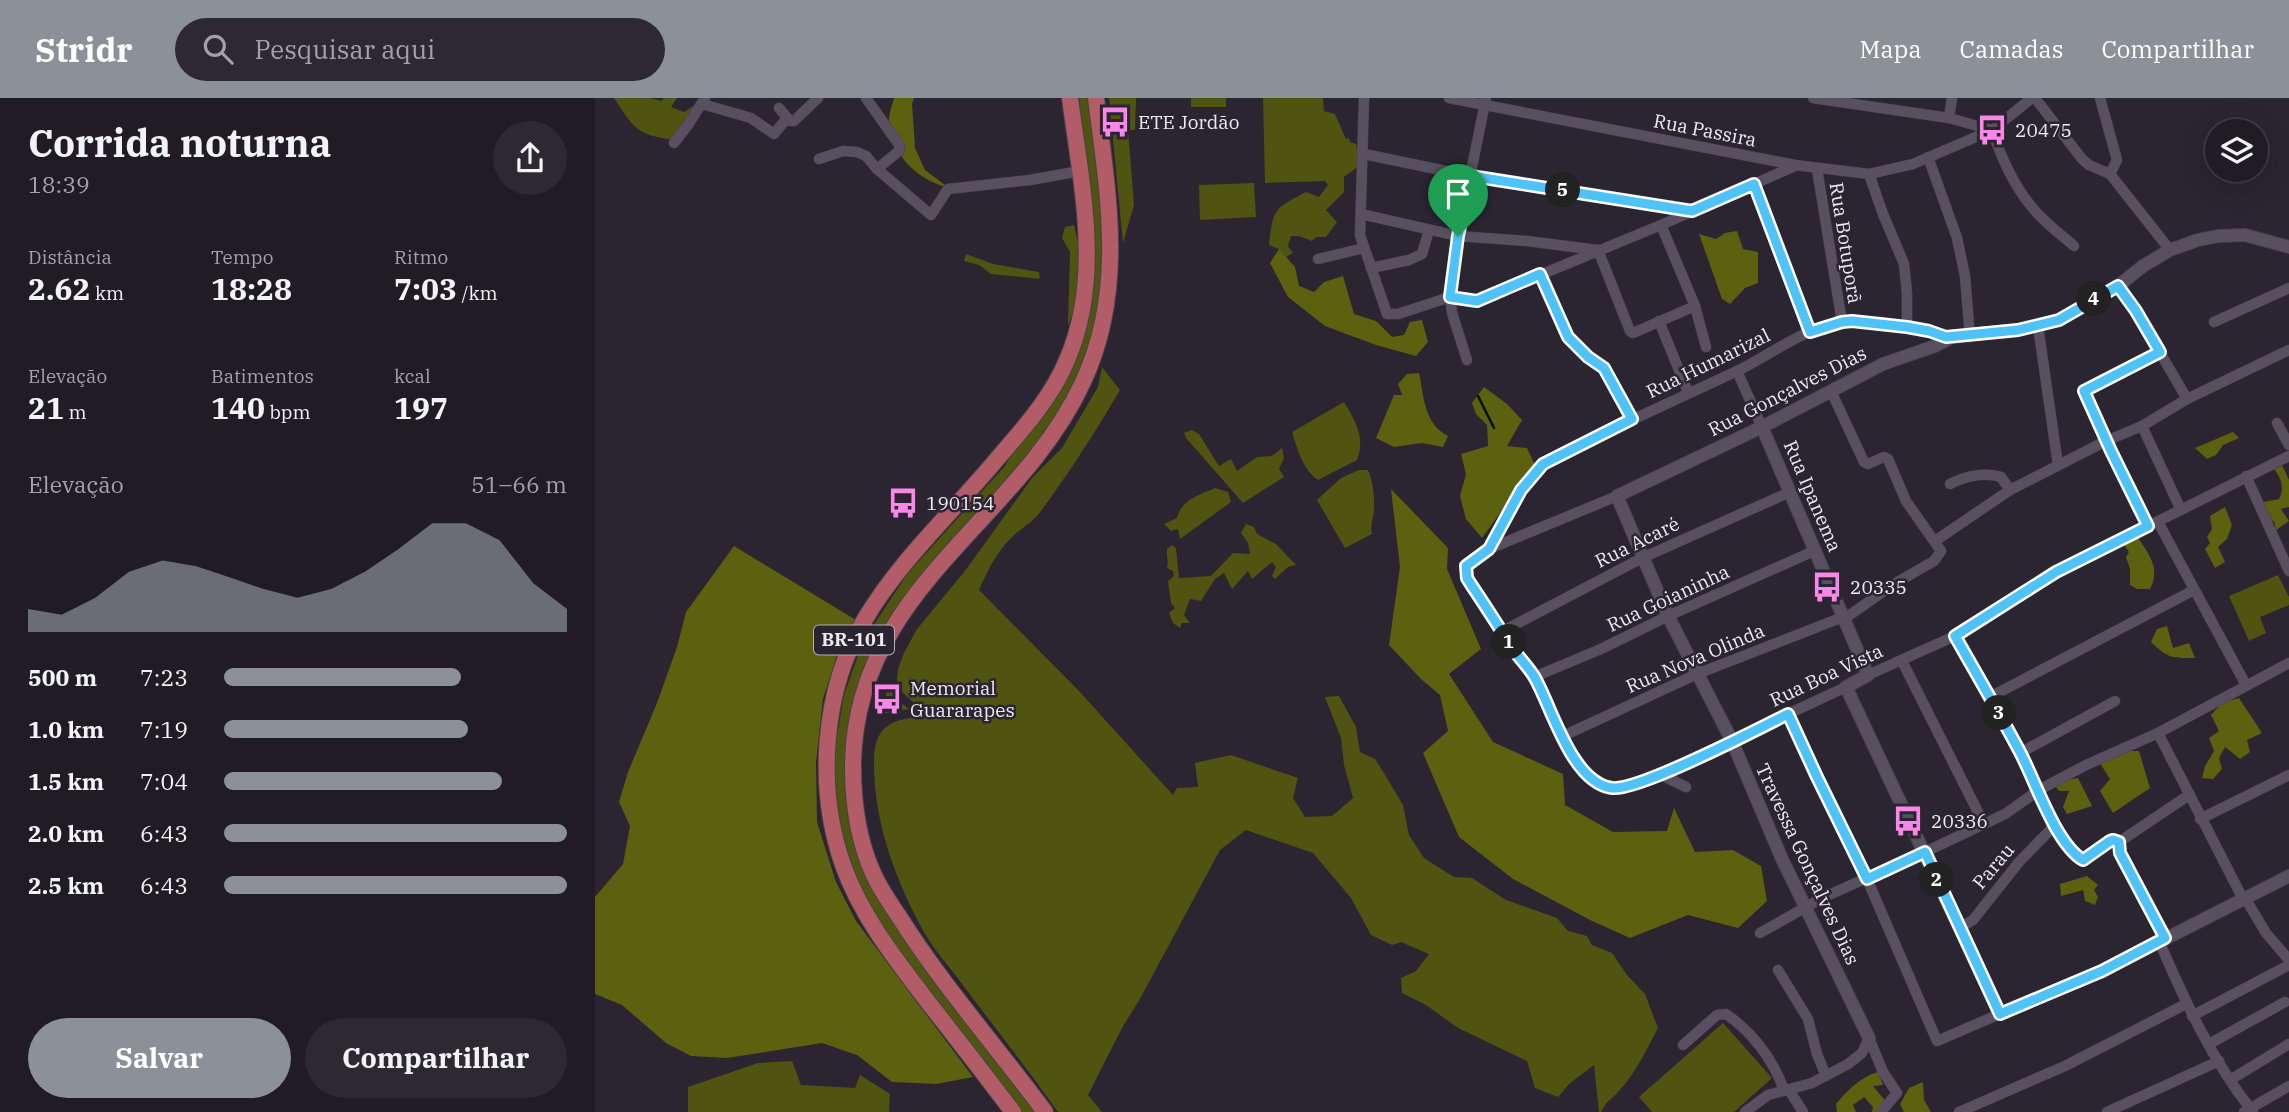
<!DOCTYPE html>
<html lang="pt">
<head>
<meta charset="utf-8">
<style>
	body { margin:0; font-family:"IBM Plex Serif",serif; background:#2d2832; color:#f1f3f6; height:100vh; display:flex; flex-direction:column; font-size:26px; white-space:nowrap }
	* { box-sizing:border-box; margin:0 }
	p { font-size:23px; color:#a2a1a7 }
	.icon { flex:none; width:38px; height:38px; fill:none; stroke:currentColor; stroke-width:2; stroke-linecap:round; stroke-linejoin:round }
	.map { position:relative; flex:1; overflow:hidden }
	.side { display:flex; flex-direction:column; background:#201b25; width:595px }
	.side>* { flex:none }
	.buttons { position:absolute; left:1610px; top:21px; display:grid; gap:14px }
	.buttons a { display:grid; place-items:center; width:63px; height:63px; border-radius:50%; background:#201b25; box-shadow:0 7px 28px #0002,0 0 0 2px #3d3942; font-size:35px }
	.pin { position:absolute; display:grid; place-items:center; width:60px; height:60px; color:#fff; margin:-72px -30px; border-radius:50% 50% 50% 0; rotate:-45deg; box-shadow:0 0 7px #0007 }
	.pin .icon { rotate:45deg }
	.km { position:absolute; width:35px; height:35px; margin:-18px; border-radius:50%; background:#222; color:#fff; font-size:19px; line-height:35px; text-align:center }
	.round { display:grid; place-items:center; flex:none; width:74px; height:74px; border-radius:37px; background:#2d2832 }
	.summary { display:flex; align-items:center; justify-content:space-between; height:119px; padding:0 28px }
	h1 { font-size:38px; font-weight:700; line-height:52px }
	.stats { display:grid; grid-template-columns:repeat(3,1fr); gap:10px; height:119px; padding:7px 28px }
	.stats div { display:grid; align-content:center }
	.stats b { font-size:30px; font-weight:700 }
	.stats small { font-size:19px; font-weight:400 }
	.stats p { font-size:19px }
	.chart { height:196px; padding:14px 28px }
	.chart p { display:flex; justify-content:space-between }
	.chart svg { width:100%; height:126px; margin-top:7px; fill:#8c9099; opacity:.7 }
	.cta { display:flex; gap:14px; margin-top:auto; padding:14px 28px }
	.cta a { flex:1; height:80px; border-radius:42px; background:#8c9099; color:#fff; font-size:28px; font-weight:700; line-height:80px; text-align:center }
	.cta a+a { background:#2d2832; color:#f1f3f6 }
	ul { padding:0 28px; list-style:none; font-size:23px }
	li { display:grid; grid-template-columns:112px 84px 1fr; align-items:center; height:52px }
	li i { height:18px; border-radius:9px; background:#8c9099 }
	header { display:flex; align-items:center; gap:42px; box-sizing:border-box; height:98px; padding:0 35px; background:#8c9099; color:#fff }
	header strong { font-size:33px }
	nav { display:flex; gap:38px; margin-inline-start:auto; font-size:24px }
	.search { width:490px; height:63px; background:#2d2832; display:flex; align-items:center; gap:18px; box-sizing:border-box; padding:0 24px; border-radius:38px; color:#a2a1a7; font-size:26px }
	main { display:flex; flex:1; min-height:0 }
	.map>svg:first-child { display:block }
	.green { fill:#4f5411 }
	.forest { fill:#5b610f }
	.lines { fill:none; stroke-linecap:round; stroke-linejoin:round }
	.stream { stroke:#040f13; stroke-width:2.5 }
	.minor-casing { stroke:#47424d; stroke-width:11 }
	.tertiary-casing { stroke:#47424d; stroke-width:14 }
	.trunk-casing { stroke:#47424d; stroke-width:18 }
	.minor { stroke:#585060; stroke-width:10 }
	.tertiary { stroke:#585060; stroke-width:12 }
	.trunk { stroke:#b25c68; stroke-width:16 }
	.route-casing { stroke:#fff; stroke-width:14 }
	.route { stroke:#4fc3f7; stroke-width:9 }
	.labels { text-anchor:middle; stroke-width:5; stroke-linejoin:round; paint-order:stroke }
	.shield { fill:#2b2431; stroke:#b3aeb8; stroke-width:2 }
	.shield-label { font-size:18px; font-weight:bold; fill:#ede9f2 }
	.poi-label { font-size:19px; fill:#ede9f2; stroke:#2b2431; text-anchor:start }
	.street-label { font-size:19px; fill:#ede9f2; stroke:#2b2431 }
</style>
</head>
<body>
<header>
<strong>Stridr</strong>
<div class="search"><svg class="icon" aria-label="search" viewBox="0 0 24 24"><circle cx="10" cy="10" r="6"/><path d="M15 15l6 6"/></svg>Pesquisar aqui</div>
<nav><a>Mapa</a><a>Camadas</a><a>Compartilhar</a></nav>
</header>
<main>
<section class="side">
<div class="summary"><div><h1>Corrida noturna</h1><p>18:39</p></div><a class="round"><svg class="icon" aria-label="share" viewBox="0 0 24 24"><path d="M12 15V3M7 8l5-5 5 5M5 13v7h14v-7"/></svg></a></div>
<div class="stats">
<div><p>Distância</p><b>2.62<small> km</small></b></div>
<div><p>Tempo</p><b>18:28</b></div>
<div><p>Ritmo</p><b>7:03<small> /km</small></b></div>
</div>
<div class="stats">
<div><p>Elevação</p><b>21<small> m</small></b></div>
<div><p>Batimentos</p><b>140<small> bpm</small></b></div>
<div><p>kcal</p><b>197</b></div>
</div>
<div class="chart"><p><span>Elevação</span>51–66 m</p>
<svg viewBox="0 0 160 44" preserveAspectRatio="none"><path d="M0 44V36L10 38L20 32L30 23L40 19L50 21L60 25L70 29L80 32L90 29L100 23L110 15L120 6L130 6L140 12L150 27L160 36V44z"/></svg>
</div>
<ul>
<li><b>500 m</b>7:23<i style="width:69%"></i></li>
<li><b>1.0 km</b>7:19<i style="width:71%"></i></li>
<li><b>1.5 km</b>7:04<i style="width:81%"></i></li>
<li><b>2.0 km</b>6:43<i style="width:100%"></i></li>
<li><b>2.5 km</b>6:43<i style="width:100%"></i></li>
</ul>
<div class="cta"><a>Salvar</a><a>Compartilhar</a></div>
</section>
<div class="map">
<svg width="1694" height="1014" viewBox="0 0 1694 1014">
	<rect width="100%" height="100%" fill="#2b2431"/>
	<g class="green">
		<path d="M19,0H55L66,3L69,0H82L76,9L89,14L100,7L79,42C41,37 39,30 19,0Z"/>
		<path d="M484,0H496L512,135L505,223L470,309L284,548L253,688L305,829L332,874L442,1014H426L364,937L289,832L268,799L255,767L239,711V655L249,597L268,543L313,475L410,368L491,227L500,172L498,115Z"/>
		<path d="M514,0H541L540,32H533L539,107L528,145Z"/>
		<rect x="596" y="0" width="35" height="9"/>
		<path d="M668,0H728L729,13L740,16L751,41L754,40L755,44L761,46L765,67L749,79V94L731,112L742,124L731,139H722L717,143L704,138H696L693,148L698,155L691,159L684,151L674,147C678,112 678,111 711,94L724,99L733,87L730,83L670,85Z"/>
		<path d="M659,85L661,119L605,122L604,87Z"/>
		<path d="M479,127L486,158L480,208L473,228L475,154L467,140L470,129Z"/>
		<path d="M371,156L398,166L444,174L445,181L396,176L384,167L369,163Z"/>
		<path d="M507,269L525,292C501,333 474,375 446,413C439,423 427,430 418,438C402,453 393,472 384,492L484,593L578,697L582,690L603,689L600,665L636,657L703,680L698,700L710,719L737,718L758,700L749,667L746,640L730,599L744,598L761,629L765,654L780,661L789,675L808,707L814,737L829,760L859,779L877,780L911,802L962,820L973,833L992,838L997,847L1017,855L1032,877L1050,896L1063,930C1052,951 1040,976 1024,993C1016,1002 1012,1002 1006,1014H1004L999,967L974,986L963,999L940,990L932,963L863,930L831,907L807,895L806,880L821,873L834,856L806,844L797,847L776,837L756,800L718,755L651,732L625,752L546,899L527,930L493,997L507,1014H463C433,972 401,931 370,890C355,869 335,848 324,825C299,777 281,727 279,673C278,642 283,624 316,620L319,605L304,591L302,581L303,571L309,555L322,531L370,473L437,380L467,350L503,289Z"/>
		<path d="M749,304C760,322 771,341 762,362L723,382C708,372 702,350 697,334Z"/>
		<path d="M597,332L604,336L624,368L636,361L642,373L662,359L677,358L687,350L689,360L684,371L689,379L648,405L591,340L589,335Z"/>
		<path d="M764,372H773C778,384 780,399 779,413C778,421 775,428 777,436L750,450L722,402L746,380Z"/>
		<path d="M620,390L633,394L636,404L585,441L583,431L576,433L569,426L582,420C586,402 604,397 620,390Z"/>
		<path d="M651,426L659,429L662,436L681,446L701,467L693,469L680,481L677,478L681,469L677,464L657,481L653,473L637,491L629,475L620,481L606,503L595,501L589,517L595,525H587L585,530L578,525L574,515L580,510L576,505L573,483L579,478L578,473L572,470C574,463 571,459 572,451L577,447L581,450L584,480L616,478L638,455L655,456L653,445L646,435Z"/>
		<path d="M1683,477L1694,499V507L1665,519L1671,535L1654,543L1634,498Z"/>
		<path d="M294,587L302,602L314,611L291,615L284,619Z"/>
		<path d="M1128,925L1177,980L1139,1014H1057L1044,999Z"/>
		<path d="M197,963L206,987L260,990L265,977L295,996L294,1014H93V989L163,965Z"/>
	</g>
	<g class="forest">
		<path d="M299,0H319L317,6L320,50L330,72L354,90C321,81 297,58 294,22C294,16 297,7 299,0Z"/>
		<path d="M1142,133L1148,151L1163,154V185L1150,190L1135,206L1127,201L1104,136L1121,141L1130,135Z"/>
		<path d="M684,151L700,169L704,188L719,194L729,184L748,178L759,216L781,223L797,239L809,237L815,224L827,222L833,244L821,258L781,247L730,228L693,199L675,165Z"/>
		<path d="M824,275C829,298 829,326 853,338L848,349L827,345L799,349L781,340L799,297H807L803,286L812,276Z"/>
		<path d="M889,289L912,306L927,322L912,348L932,350L940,367L887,440L871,421L865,398L871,376L866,356L893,348L892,327L881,316L877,305Z"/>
		<path d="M1638,334L1644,340L1628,347L1621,357L1612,361L1600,350Z"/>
		<path d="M1687,367L1694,382V409L1686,411L1694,423L1681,432L1679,423L1674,422L1668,404L1684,401C1690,390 1686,380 1679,371Z"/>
		<path d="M796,391L853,450L852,471L886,551L854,576L898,644L968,676L970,707L1018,734L1072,733L1079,710L1100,754L1138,752L1166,768L1172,803L1143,830L1093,817L1035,840L995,822L918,781L864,739L828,655L853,633L845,597L826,581L794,547L805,469Z"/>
		<path d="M1630,409L1637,427L1632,441L1623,449L1630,464L1620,470L1610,451L1615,445L1612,439L1617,431L1615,418Z"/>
		<path d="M1542,438C1554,457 1566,470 1555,491H1542L1535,487V471L1531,459L1534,454L1527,444Z"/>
		<path d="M139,448L261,522L246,545L228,601L221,664L222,724L241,784L261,823L378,979L341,986L297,984L262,957L227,945L132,960L96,958L71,945L27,907L0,896V799L28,766L35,728L24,704L33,674L62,605L82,549L91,514Z"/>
		<path d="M1572,528L1578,550L1594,545L1600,560C1577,560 1574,561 1556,544L1562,531Z"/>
		<path d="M1644,600L1667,635L1652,642L1655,654L1645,661L1630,649L1624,660L1627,671L1618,681L1607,680L1610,668L1619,653L1614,640L1624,633L1616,617L1628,604Z"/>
		<path d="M1532,653H1544L1555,690L1518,715L1505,693L1515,681L1503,662Z"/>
		<path d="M1483,680L1497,708L1472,716L1468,709L1474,693H1464L1458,685Z"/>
		<path d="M1492,778L1503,787L1499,792L1503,799L1500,807L1490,803L1488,792L1466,798L1465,786Z"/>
		<path d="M1283,974L1288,987L1278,988L1293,1006V1014H1277L1278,1009L1269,999L1258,1007L1261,1014H1242L1241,1006C1253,992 1265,979 1283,974Z"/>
		<path d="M1328,984L1329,1002L1336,1014H1309L1305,1006L1314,990Z"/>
	</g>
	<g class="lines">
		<path class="stream" d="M883,298L899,330"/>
		<g class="minor-casing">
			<g id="minor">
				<path d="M271,0L305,48L304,53L282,71"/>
				<path d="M769,0L765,137L792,216H803L855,199"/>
				<path d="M854,0L1200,67L1274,76L1318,66L1397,32L1437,0"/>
				<path d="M1218,0L1354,20L1397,32C1408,65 1423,98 1449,122C1458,131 1469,139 1479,148"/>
				<path d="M1440,0L1487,61L1494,67L1515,76L1575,152"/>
				<path d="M1505,0L1522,62L1515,76"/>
				<path d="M107,6L156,20L179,36L192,20"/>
				<path d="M184,10L195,23H199L223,0"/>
				<path d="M1354,20L1357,0"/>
				<path d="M79,45L93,27L110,0"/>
				<path d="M769,56L875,78L1097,112"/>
				<path d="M1333,59L1362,140L1370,178L1375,239"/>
				<path d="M224,61L248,53L262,54L271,58L282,71L336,117L353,91L435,82L485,73"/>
				<path d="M1222,71L1247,224"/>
				<path d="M1274,76L1288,116L1309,166L1312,196V229"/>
				<path d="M1159,86L1215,234"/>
				<path d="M766,116L863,138L932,143L1002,152"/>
				<path d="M1066,127L1100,208L1111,249"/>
				<path d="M1003,152L1035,233L1038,235L1100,208"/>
				<path d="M723,161L769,150"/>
				<path d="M776,170L814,162L827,156L834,132"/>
				<path d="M945,176L973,239L993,259L1009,269L1037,321"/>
				<path d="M1523,188L1541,213L1592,301"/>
				<path d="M855,199L882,203L1066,127L1200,68"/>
				<path d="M1064,223L1093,294"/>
				<path d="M1619,224L1694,190"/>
				<path d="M1443,228L1463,367"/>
				<path d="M872,262L857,215L855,199L863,138L891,0"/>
				<path d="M1142,273L1167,329"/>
				<path d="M1236,293L1269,364L1273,366L1289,359L1293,361L1311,403L1346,453L1339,463L1299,486L1249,521"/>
				<path d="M1682,325L1694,347"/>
				<path d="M1547,328L1586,412"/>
				<path d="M1651,378L1694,473"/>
				<path d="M1355,386C1370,378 1389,374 1406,379L1415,392"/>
				<path d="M1022,398L894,451L871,469L872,480L877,488L939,579L978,658L990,674L1013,689L1026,690L1064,676L1251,589"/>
				<path d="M1563,424L1651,587"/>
				<path d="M1553,428L1515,353L1489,293L1565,254"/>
				<path d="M1340,443L1415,392L1511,343L1547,328L1592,301L1694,252"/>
				<path d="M895,451C912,421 926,382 955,361C1016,331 1078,303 1140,274C1174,258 1208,230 1246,224C1271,220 1307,227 1331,233C1340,235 1348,240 1357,239"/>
				<path d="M908,533L1047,460L1195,394"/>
				<path d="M1360,538C1382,577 1405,616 1426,656C1442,686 1459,744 1487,762H1491L1515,743L1518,742L1524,744"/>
				<path d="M1307,563L1389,726"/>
				<path d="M1273,577L1360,538L1461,474L1694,358"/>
				<path d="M939,579L1006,551L1073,518L1221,452"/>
				<path d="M1395,599L1599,492"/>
				<path d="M1193,616L1272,781L1342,943L1405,916"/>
				<path d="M1563,635L1648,801"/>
				<path d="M968,638L1102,576L1248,519"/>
				<path d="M1425,655L1520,603"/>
				<path d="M1064,676L1091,689"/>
				<path d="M1605,721L1694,677"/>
				<path d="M1524,744L1525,755L1570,840"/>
				<path d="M1524,744L1594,697"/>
				<path d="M1650,800L1671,835L1694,862"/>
				<path d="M1365,830L1378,822L1424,764L1459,728"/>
				<path d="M1165,835L1227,800L1330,754L1410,716L1444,692L1491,667L1563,635L1694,565"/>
				<path d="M1564,843C1590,903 1617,963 1658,1014"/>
				<path d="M1183,872L1213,921L1222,956L1231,978"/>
				<path d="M1597,918L1694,867"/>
				<path d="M1274,940L1288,974L1302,995L1286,1014"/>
				<path d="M1614,946L1690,904"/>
				<path d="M1088,947L1122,917L1131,916C1157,934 1178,961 1189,992"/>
				<path d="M1635,982L1694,946"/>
				<path d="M1194,992L1208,1014"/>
				<path d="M1150,1014L1173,997L1217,985L1253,966L1267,955L1274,940"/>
				<path d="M1364,1014L1470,968L1591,906"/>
				<path d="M1512,1014L1624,963"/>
				<path d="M1649,1014L1694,988"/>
			</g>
		</g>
		<g class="tertiary-casing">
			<g id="tertiary">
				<path d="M1167,329L1273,577L1251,589L1405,916L1507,873L1694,778"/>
				<path d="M1274,940L1187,761L1137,643L1073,518L1022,398L1167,329L1288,266L1340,248L1357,239L1423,232L1464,222L1523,188L1548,168L1575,152L1603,142L1623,138L1650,137L1694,149"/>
			</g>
		</g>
		<g class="trunk-casing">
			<g id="trunk">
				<path d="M418,1014C390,977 362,941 333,904C301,862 266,818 248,767C221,690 227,592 270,521C305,462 358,414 402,361C428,331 457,299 472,262C508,179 486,86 475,0"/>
				<path d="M450,1014C402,949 348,888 305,820C295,805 285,791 278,775C263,742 258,703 258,668C259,491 423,425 488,284C531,192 513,97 501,0"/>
			</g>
		</g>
		<use href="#minor" class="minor"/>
		<use href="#tertiary" class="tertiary"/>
		<use href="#trunk" class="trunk"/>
	</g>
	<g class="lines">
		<g class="route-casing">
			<path id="route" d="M876,78L1097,113L1159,86L1215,234L1247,224L1257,223L1312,229L1334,233L1351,239L1423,232L1464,222L1523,188L1541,213L1565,254L1489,293L1516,353L1553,428L1461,474L1360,538C1382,577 1405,616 1426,656C1441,685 1461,746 1488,762L1515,743L1518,742L1524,744L1525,755L1570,840L1507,873L1405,916L1330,754L1272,781L1222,679L1193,616C1163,631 1044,693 1017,690C977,685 957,610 940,580C935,571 927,563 921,555C906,533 892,510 877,488L872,480L871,468L894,451L926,392L948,366L1037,321L1009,270L993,259L973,239L945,176L882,203L855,199L863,138Z"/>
		</g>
		<use href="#route" class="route"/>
	</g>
	<defs>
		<g id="bus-bare" transform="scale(2.415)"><path d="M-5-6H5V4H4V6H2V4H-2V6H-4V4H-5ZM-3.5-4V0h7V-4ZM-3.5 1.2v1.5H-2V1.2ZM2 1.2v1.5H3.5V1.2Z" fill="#f987e8" stroke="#2b2431" stroke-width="2.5" paint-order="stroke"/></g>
	</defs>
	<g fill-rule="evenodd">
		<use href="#bus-bare" x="520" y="24"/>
		<use href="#bus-bare" x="1397" y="32"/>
		<use href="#bus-bare" x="308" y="405"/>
		<use href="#bus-bare" x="1232" y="489"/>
		<use href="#bus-bare" x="292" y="601"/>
		<use href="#bus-bare" x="1313" y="723"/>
	</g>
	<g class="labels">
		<rect class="shield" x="219" y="527.5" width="80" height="29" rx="5"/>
		<g class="shield-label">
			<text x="259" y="548">BR-101</text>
		</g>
		<g class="poi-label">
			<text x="543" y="31">ETE Jordão</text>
			<text x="1420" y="39">20475</text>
			<text x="331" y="412">190154</text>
			<text x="1255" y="496">20335</text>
			<text x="315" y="597">Memorial<tspan x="315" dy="22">Guararapes</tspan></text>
			<text x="1336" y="730">20336</text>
		</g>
		<g class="street-label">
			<text transform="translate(1110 32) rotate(11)" y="7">Rua Passira</text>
			<text transform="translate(1251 145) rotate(81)" y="7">Rua Botuporã</text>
			<text transform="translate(1113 265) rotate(-26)" y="7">Rua Humarizal</text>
			<text transform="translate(1192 293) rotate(-27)" y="7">Rua Gonçalves Dias</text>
			<text transform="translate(1218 398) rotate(67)" y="7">Rua Ipanema</text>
			<text transform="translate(1042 444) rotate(-26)" y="7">Rua Acaré</text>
			<text transform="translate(1073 500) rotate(-25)" y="7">Rua Goianinha</text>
			<text transform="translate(1100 560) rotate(-23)" y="7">Rua Nova Olinda</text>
			<text transform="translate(1231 577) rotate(-25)" y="7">Rua Boa Vista</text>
			<text transform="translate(1213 766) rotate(65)" y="7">Travessa Gonçalves Dias</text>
			<text transform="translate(1398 768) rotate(-50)" y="7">Parau</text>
		</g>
	</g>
</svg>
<div class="buttons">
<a><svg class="icon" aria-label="layers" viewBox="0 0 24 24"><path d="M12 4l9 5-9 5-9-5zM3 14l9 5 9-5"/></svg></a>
</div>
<div class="pin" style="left:863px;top:138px;background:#1e9e55"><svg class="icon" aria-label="arrive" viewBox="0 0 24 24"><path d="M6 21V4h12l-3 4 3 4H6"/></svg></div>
<b class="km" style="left:914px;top:544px">1</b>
<b class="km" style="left:1342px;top:782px">2</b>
<b class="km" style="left:1404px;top:615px">3</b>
<b class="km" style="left:1499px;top:201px">4</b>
<b class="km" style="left:968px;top:92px">5</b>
</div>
</main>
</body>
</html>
